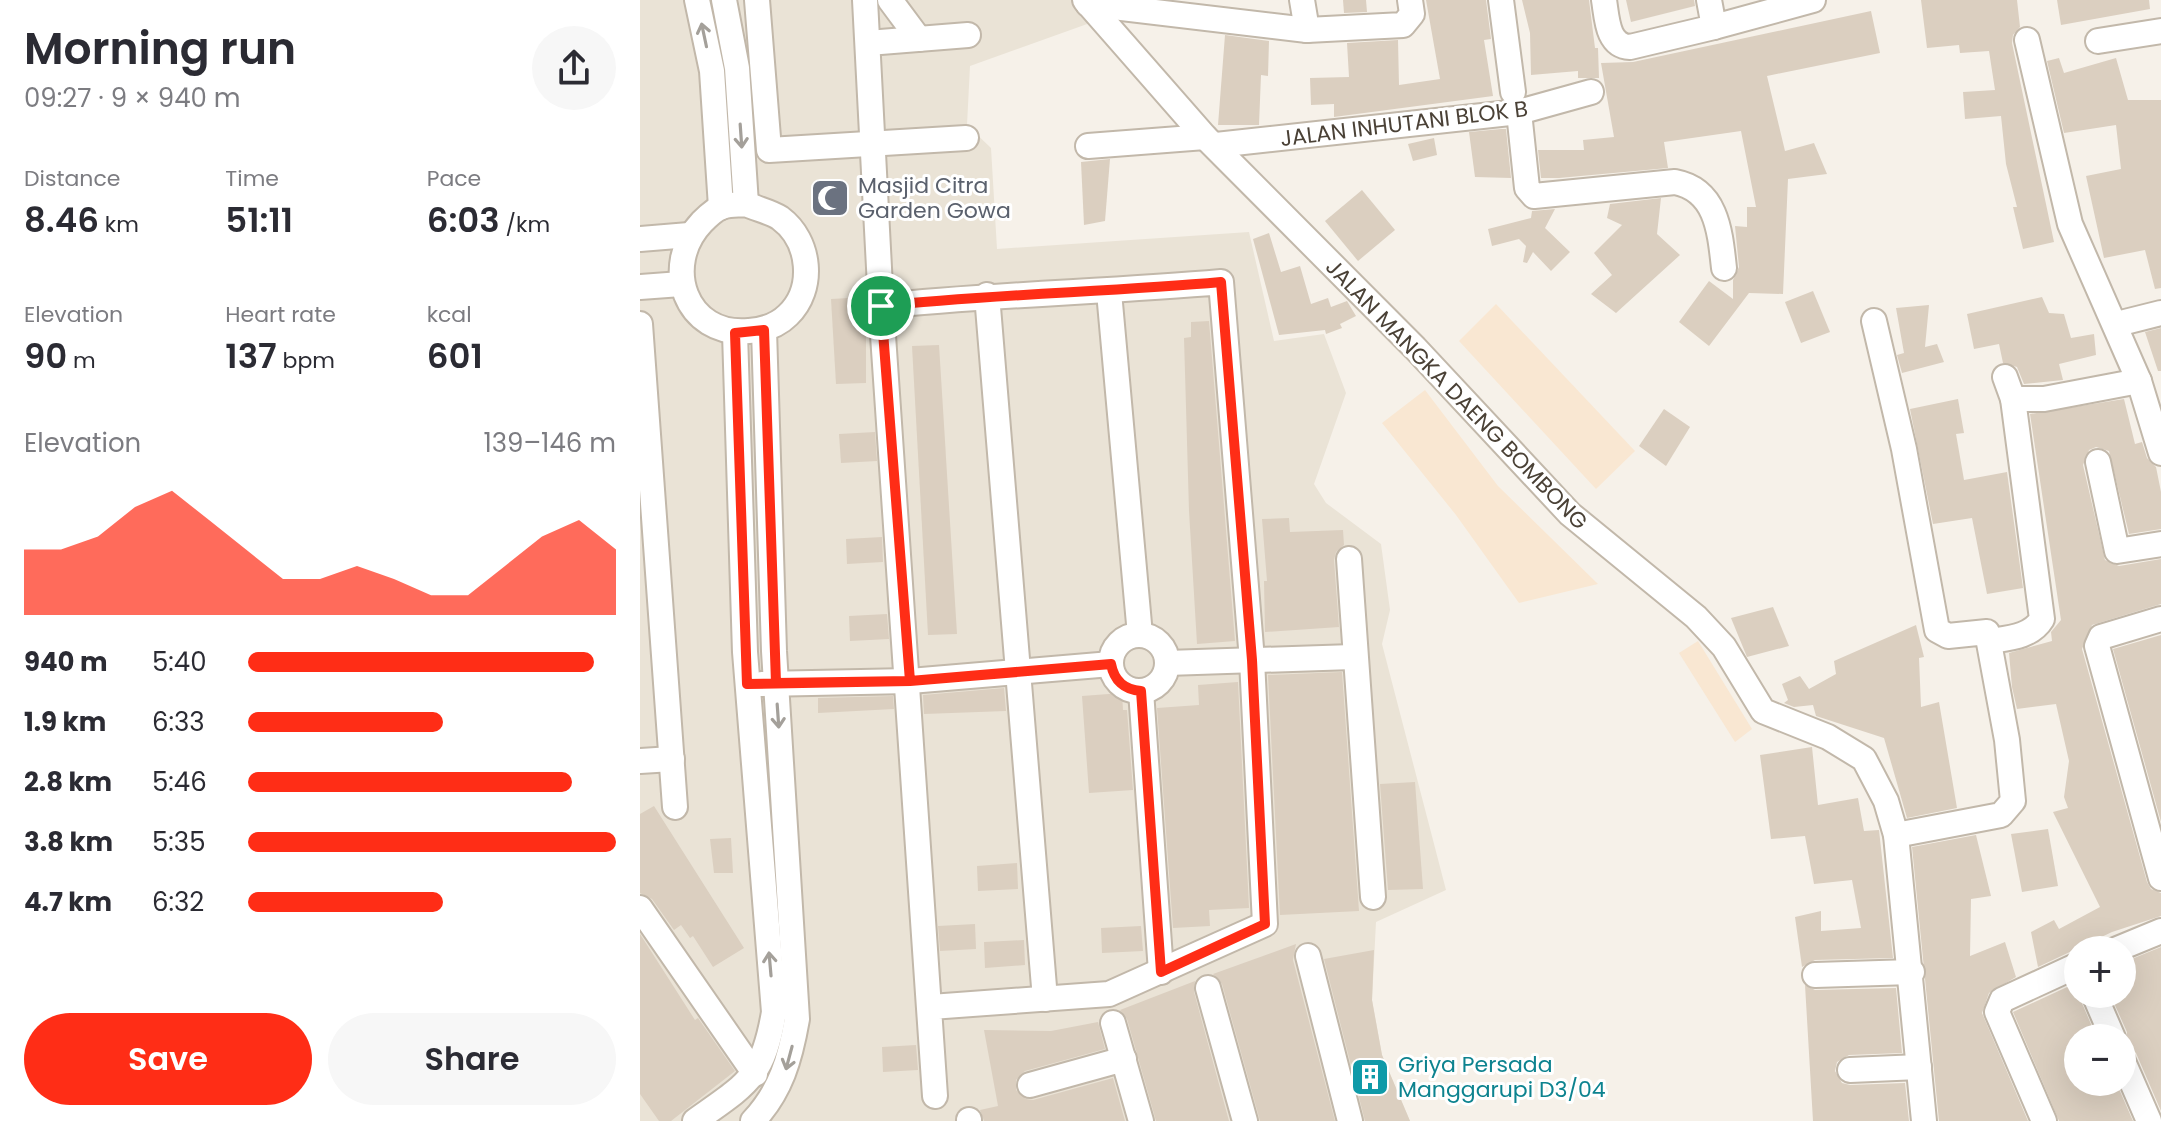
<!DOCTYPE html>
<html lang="en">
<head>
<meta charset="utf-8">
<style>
	body { margin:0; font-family:Poppins,sans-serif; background:#f7f7f7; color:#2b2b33; height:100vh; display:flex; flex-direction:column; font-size:30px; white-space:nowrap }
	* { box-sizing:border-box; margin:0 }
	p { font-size:26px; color:#7c7c81 }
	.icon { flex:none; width:44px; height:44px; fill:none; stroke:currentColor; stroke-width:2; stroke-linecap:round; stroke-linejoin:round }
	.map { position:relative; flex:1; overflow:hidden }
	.panel { display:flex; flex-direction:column; background:#fff; width:640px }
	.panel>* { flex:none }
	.fabs { position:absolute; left:1424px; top:936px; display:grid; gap:16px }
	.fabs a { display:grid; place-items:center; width:72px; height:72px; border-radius:50%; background:#fff; box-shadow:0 8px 32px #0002; font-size:40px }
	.pin { position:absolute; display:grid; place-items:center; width:68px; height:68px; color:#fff; margin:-34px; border:4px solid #fff; border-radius:50%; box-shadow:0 2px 8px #0007 }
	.round { display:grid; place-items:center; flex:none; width:84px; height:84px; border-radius:42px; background:#f7f7f7 }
	.summary { display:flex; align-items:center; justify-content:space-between; height:136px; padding:0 24px }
	h1 { font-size:44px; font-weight:600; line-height:60px }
	.figures { display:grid; grid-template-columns:repeat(3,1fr); gap:12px; height:136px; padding:8px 24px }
	.figures div { display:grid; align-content:center }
	.figures b { font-size:34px; font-weight:600 }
	.figures small { font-size:22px; font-weight:400 }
	.figures p { font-size:22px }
	.chart { height:224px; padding:16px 24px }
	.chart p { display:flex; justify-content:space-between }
	.chart svg { width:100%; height:144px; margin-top:8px; fill:#ff2d16; opacity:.7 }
	.cta { display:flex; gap:16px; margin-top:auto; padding:16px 24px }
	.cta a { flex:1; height:92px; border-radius:48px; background:#ff2d16; color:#fff; font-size:32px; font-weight:600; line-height:92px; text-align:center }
	.cta a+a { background:#f7f7f7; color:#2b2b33 }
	ul { padding:0 24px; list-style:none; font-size:26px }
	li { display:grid; grid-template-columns:128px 96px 1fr; align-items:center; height:60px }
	li i { height:20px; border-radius:10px; background:#ff2d16 }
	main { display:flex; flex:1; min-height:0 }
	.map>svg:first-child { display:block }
	.residential { fill:#eae3d6 }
	.commercial { fill:#f9e7d2 }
	.building { fill:#dbcfc0 }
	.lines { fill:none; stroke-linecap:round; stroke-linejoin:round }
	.minor-casing { stroke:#c2b8aa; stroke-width:28 }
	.minor { stroke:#fff; stroke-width:24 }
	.oneway { stroke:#a4a09a }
	.route-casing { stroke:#fff; stroke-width:16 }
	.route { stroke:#ff2d16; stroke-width:10 }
	.labels { text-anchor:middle; stroke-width:6; stroke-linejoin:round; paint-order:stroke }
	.street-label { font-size:22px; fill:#4a4136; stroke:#fff }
	.worship-label { font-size:22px; fill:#5b616d; stroke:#fff; text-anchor:start }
	.culture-label { font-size:22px; fill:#0d838f; stroke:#fff; text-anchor:start }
</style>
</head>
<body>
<main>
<section class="panel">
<div class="summary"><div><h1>Morning run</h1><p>09:27 · 9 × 940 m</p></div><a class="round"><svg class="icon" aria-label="share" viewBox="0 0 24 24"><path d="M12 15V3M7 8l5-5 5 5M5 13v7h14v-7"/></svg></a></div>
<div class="figures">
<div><p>Distance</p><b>8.46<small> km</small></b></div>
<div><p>Time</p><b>51:11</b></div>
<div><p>Pace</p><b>6:03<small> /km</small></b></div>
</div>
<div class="figures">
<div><p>Elevation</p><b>90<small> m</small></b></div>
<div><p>Heart rate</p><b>137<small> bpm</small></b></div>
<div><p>kcal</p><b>601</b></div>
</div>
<div class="chart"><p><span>Elevation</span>139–146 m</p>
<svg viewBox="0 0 160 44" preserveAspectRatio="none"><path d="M0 44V24L10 24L20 20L30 11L40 6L50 15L60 24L70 33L80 33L90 29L100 33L110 38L120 38L130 29L140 20L150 15L160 24V44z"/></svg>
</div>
<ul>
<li><b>940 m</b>5:40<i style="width:94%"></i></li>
<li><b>1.9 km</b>6:33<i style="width:53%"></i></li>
<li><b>2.8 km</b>5:46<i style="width:88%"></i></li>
<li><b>3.8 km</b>5:35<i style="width:100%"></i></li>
<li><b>4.7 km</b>6:32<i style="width:53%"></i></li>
</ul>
<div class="cta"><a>Save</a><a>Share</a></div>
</section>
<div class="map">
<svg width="1521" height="1121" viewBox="0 0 1521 1121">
	<rect width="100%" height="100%" fill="#f6f1e9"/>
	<path class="residential" d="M0,0H432L450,23L330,66L327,125L351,148L357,249L609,232L634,341L684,334L706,393L674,484L686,503L741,544L750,610L742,644L806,890L736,922L732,1000L742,1055L770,1121H0Z"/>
	<g class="commercial">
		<path d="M856,304L995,451L956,489L819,341Z"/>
		<path d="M785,390L858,486L958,584L879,603L816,515L742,423Z"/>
		<path d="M1058,641L1112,729L1095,742L1039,653Z"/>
	</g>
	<g class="building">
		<path d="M703,0H726L727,12L704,13Z"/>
		<path d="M786,0H846L851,39L844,40L853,96L694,117V104L671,105L670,78L709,77L707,43L758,40L759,85L800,79Z"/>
		<path d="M882,0H949L955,48H958L959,78H938V71L891,75L890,33Z"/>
		<path d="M986,0H1054L1055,6L991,22Z"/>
		<path d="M1281,0H1377L1380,27L1373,35L1372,43L1414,242L1383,249L1373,207H1377L1366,164L1361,116L1325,119L1323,92L1355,90L1349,51L1320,53L1319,45L1287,48Z"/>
		<path d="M1417,0H1509L1510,9L1421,25Z"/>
		<path d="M1231,11L1240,53L1127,76L1145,151L1174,143L1187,174L1148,179L1143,294L1109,293L1069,346L1039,322L1069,281L1093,299V280L1099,267L1095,226L1107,227V207H1116L1101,131L1024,142L1028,168L919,178H901L898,150H944L943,140L974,137L961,63L993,62Z"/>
		<path d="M585,35L629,41L628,76L621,75L619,125H578Z"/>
		<path d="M1419,58L1424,73L1476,58L1488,100H1521V288L1515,289L1505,250L1464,258L1446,176L1481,169L1476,125L1424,133L1407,61Z"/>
		<path d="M861,129H866L871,178L835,177L829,132Z"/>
		<path d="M794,138L797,155L773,161L768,144Z"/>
		<path d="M470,159L465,221L444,225L441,162Z"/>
		<path d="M722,190L755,230L718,261L685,221Z"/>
		<path d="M1021,198L1017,234L1040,255L976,313L951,294L972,275L954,253L982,225L967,218L970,204Z"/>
		<path d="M915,209L905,228L930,252L911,271L893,252L887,263L883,262L886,246L879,239L852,246L848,229L891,218L892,211Z"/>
		<path d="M629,233L641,272L660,266L671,304L688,298L691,307L707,301L716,316L700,324L702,328L686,334L685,330L639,335L613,239Z"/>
		<path d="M1173,291L1190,332L1161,343L1145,302Z"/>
		<path d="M226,297V383L196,384L191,299Z"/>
		<path d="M1402,297L1409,313L1424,314L1431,338L1454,334L1456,355L1419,364L1423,380L1384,384L1377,367L1363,363L1359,344L1334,349L1327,314Z"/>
		<path d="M1289,305L1285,347L1297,344L1304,362L1262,373L1257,355L1264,353L1256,308Z"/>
		<path d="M569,321L595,641L557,644L549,511L544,338L551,337V322Z"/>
		<path d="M1521,328V371H1518L1505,332Z"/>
		<path d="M299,345L317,634L288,635L272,346Z"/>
		<path d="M1318,399L1324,433L1316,434L1324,480L1367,472L1383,588L1347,594L1332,518L1293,524L1270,409Z"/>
		<path d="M1484,399L1495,444L1502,442L1507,458L1516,467L1521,492V529L1489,534L1469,451L1456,447L1449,450L1443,465L1465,560L1479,566L1521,559V604L1452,625L1442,649L1507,882L1511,889L1521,893V916L1472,932L1398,967L1391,932L1414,920L1419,929L1460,907L1413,812L1428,808L1424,797L1429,761L1416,704L1377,709L1372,687L1369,653L1412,641L1411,632L1421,620L1390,414Z"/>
		<path d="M1024,409L1050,427L1026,466L999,446Z"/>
		<path d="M235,432L237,461L201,463L199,434Z"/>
		<path d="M649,518L650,532L703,530L704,545L696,552L694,560L699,627L625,632L624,581H627L622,519Z"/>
		<path d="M242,537L243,562L207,564L206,539Z"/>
		<path d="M1133,607L1149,646L1107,657L1091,618Z"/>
		<path d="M247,614L249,639L210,641L209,616Z"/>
		<path d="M1276,625L1284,657L1279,658L1281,707L1299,702L1317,808L1267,818L1244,738L1176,716L1173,705L1154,707L1144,703L1148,700L1142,684L1160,676L1169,689L1196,674L1194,661Z"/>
		<path d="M1521,635V822L1473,649Z"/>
		<path d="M702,672L719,911L640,915L628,675Z"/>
		<path d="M598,682L609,908L569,910L570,926L533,928L517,708L559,705L558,685Z"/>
		<path d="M364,688L366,711L284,714L283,695Z"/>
		<path d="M482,693L483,710H487L493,790L449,793L442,696Z"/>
		<path d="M253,696L254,709L178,713V698Z"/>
		<path d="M1172,747L1178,805L1218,798L1224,831L1239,830L1253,958L1175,960L1162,967L1155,917L1181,911V931L1221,928L1212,880L1174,884L1165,836L1131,839L1120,755Z"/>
		<path d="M775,782L783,889L748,890L740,784Z"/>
		<path d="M14,806L104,948L73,967L53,936L50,938L41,925L34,930L12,899L0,893V814Z"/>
		<path d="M1408,829L1418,886L1382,892L1371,834Z"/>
		<path d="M1336,835L1351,896L1331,899L1330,956L1365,942L1376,977L1349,993L1342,1013L1388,1121H1299L1272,847Z"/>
		<path d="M91,838L93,873H74L70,839Z"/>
		<path d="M377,863L378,889L338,891L337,866Z"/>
		<path d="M335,924L336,949L300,951L298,926Z"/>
		<path d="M501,926L503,951L462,953L461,928Z"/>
		<path d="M0,934L55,1020L58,1018L95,1071L31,1121H19L0,1094Z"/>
		<path d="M384,940L385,965L345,968L344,942Z"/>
		<path d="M656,944L653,960L695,1121H620L582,984L573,974Z"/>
		<path d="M1521,947V1111L1496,1053L1486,1045L1487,1032L1470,994H1482V963Z"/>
		<path d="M734,950L732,1000L742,1055L770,1121H725L684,959Z"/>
		<path d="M555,981L554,992L589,1121H516L487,1019L480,1010Z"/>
		<path d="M1438,982V994L1457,1038H1438V1082H1476L1493,1121H1419L1373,1012Z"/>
		<path d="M1165,985L1175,990L1256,988L1262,1053L1209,1055L1197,1062L1195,1071L1202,1083L1210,1085L1265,1083L1269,1121H1173Z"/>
		<path d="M458,1022L465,1049L385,1071L376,1080V1090L386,1099L393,1100L473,1078L485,1121H344L340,1110L358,1106L344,1030L411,1031Z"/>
		<path d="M276,1045L278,1070L243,1072L242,1047Z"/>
	</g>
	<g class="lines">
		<g class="minor-casing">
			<g id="minor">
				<path d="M57,0L72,71L81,207"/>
				<path d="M84,0L97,68L106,204"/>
				<path d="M117,0L129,150L326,138"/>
				<path d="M225,0L241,306"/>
				<path d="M250,0L279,39"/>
				<path d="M445,0L565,137L775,348L930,514L1056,617L1084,647L1123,711L1188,737L1224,759L1246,801L1256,835L1284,1121"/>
				<path d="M662,0L667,30"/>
				<path d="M861,0L873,92"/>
				<path d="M964,0C967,18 967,46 990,47L1074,27L1069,0"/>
				<path d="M448,4L667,30L763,25L772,14L770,0"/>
				<path d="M1074,27L1173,0"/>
				<path d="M1387,40L1430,224L1499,381L1521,453"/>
				<path d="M1458,41L1521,31"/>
				<path d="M228,43L328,35"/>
				<path d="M879,112L887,188L894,196L1035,182C1077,190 1080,232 1084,268"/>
				<path d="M576,145L879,112L951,92"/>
				<path d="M448,146L565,137"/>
				<path d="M106,204C117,209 131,212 140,218C171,241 175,289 148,315C137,326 123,330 109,331C45,337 21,265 62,222C67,217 75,209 82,207C89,204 99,205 106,204Z"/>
				<path d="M0,239L49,235"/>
				<path d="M0,287L41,284"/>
				<path d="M469,292L500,635"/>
				<path d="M347,295L405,999"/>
				<path d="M1234,321L1264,449L1297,630L1308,636L1347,632L1367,740L1373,801L1361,815L1256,835"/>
				<path d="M0,324L35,807"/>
				<path d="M1477,324L1521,313"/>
				<path d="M1365,377L1373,399H1404L1499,381"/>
				<path d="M1458,462L1477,551L1521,544"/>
				<path d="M709,559L733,897"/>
				<path d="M1521,619L1461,637L1457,646L1521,878"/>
				<circle cx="499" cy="663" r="28"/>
				<path d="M1350,641C1369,638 1391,637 1402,619L1373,399"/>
				<path d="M527,663L713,657"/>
				<path d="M122,684L270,681L471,664"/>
				<path d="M501,691L521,972"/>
				<path d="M0,761L32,759"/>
				<path d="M0,908L115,1074"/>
				<path d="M1475,950L1521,931"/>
				<path d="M668,956L710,1121"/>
				<path d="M1175,975L1272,972"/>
				<path d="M568,988L605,1121"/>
				<path d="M1454,994L1473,1038"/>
				<path d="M291,1007L469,994L625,924L612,660L581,282C468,292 355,294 241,306L295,1096"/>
				<path d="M473,1023L501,1121"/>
				<path d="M1482,1059L1509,1121"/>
				<path d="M1210,1070L1279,1067"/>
				<path d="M390,1085L484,1059"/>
				<path d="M329,1120V1121"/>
				<path d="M55,1121C107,1084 123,1078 134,1012L105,652L95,333"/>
				<path d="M113,1121C141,1091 150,1059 157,1019L134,651L124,330"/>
				<path d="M1404,1121L1357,1012L1362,1000L1438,965"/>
			</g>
		</g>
		<use href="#minor" class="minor"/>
	</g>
	<defs><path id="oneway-shaft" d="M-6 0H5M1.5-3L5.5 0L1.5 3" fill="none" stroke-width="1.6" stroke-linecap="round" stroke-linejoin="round" transform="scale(2)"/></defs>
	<g class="oneway">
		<use href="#oneway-shaft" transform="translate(64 35) rotate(-102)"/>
		<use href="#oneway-shaft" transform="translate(101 136) rotate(86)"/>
		<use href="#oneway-shaft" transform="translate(138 716) rotate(86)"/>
		<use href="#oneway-shaft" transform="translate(130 964) rotate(-95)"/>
		<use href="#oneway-shaft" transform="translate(149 1058) rotate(105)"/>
	</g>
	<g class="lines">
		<g class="route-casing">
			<path id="route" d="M241,306L270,681L136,683L124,330L95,333L107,684L270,681L471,664C474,680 484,690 501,691L521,972L625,924L612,660L581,282C468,292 355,294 241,306"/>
		</g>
		<use href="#route" class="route"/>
	</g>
	<defs>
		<g id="mosque-square" transform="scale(2)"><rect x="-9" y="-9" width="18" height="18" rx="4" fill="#6b7280" stroke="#fff"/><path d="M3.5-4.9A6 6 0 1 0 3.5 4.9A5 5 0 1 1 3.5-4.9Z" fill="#fff"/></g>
		<g id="building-square" transform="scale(2)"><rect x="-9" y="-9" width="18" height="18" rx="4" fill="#0f9aa8" stroke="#fff"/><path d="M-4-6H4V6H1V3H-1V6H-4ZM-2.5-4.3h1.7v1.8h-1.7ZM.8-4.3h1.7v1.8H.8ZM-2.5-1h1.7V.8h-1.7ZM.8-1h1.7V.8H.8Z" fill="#fff"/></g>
	</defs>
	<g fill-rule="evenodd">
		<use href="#mosque-square" x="190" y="198"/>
		<use href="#building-square" x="730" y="1077"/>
	</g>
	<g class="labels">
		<g class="street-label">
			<text transform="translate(764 123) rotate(-7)" y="8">JALAN INHUTANI BLOK B</text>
			<text transform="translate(817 394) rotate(46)" y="8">JALAN MANGKA DAENG BOMBONG</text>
		</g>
		<g class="worship-label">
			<text x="218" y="193">Masjid Citra<tspan x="218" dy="25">Garden Gowa</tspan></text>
		</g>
		<g class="culture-label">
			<text x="758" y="1072">Griya Persada<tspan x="758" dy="25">Manggarupi D3/04</tspan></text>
		</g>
	</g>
</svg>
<div class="fabs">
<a>+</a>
<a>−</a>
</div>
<div class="pin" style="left:241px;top:306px;background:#1e9e55"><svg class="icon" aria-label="arrive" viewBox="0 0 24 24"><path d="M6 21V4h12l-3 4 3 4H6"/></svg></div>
</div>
</main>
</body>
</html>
